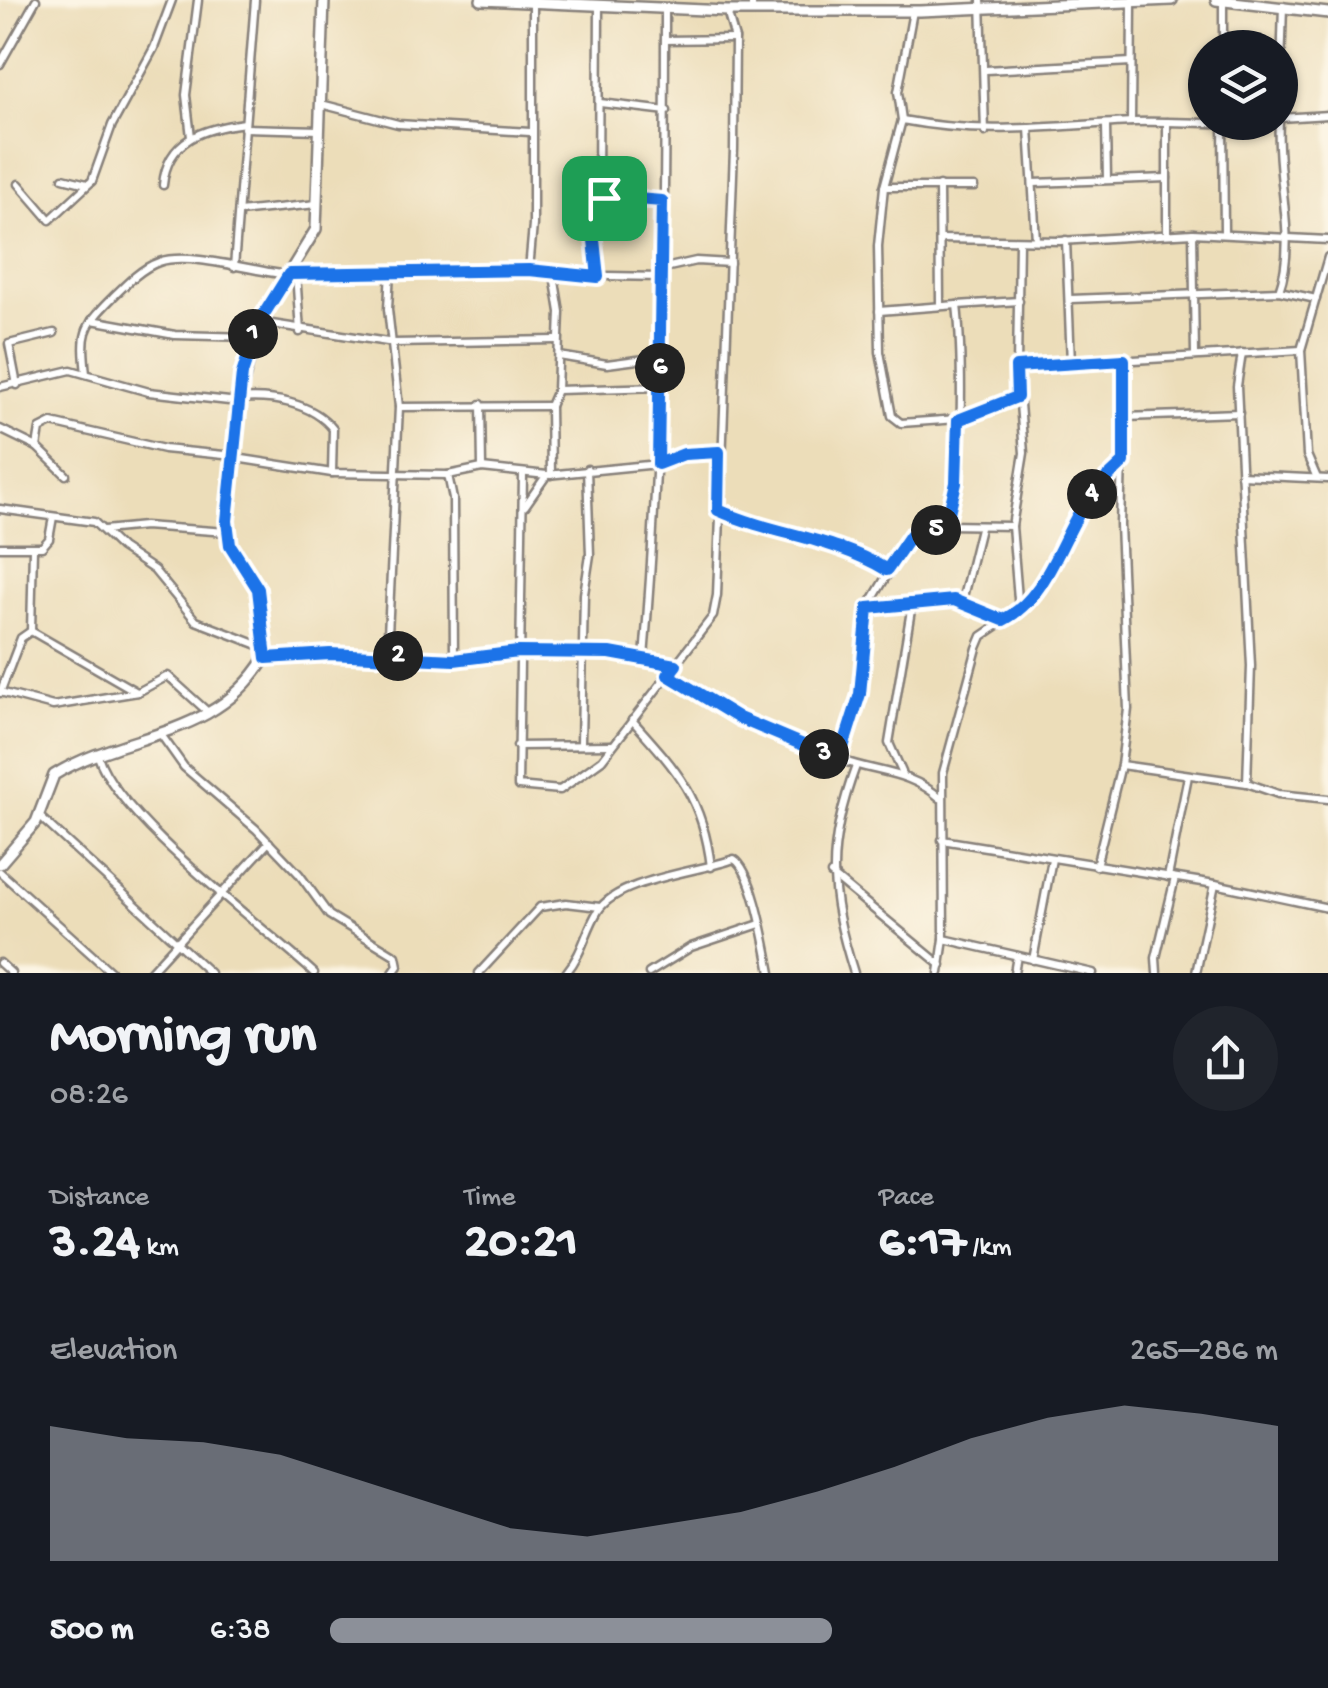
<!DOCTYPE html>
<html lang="en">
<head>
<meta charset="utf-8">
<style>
	body { margin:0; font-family:"Gochi Hand",sans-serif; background:#20242c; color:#f1f3f6; height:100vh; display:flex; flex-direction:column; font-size:38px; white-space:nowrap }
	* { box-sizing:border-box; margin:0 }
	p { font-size:32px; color:#9ea1a6 }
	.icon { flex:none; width:55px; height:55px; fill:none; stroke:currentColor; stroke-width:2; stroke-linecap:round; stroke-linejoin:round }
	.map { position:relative; height:973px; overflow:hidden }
	.sheet { display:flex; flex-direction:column; background:#171b24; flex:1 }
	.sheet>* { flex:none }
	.tools { position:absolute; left:1188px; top:30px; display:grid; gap:20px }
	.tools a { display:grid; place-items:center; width:110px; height:110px; border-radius:50%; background:#171b24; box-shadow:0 2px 8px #0004; font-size:50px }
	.pin { position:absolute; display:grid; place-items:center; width:85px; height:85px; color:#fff; margin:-42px; border-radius:20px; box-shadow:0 5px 15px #0006 }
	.km { position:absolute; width:50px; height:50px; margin:-25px; border-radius:50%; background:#222; color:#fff; font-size:28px; line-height:50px; text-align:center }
	.round { display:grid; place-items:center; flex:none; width:105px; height:105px; border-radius:52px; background:#20242c }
	.headline { display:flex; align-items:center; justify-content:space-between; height:170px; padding:0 50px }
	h1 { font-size:55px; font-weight:800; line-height:75px }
	.stats { display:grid; grid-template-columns:repeat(3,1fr); gap:15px; height:170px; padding:10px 50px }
	.stats div { display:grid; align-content:center }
	.stats b { font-size:50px; font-weight:800 }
	.stats small { font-size:28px; font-weight:400 }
	.stats p { font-size:28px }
	.chart { height:280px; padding:20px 50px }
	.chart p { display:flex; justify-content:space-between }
	.chart svg { width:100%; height:180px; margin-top:10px; fill:#8c9099; opacity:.7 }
	ul { padding:0 50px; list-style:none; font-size:32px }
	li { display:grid; grid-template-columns:160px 120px 1fr; align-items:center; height:75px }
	li i { height:25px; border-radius:12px; background:#8c9099 }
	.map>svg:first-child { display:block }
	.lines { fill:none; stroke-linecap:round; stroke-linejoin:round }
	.minor-casing { stroke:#87807a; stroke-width:11 }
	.tertiary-casing { stroke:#87807a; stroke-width:14 }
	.minor { stroke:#fff; stroke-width:6 }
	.tertiary { stroke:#fff; stroke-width:9 }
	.route-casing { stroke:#fff; stroke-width:20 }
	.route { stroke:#1a73e8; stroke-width:12 }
</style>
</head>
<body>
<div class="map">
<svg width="1328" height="973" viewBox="0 0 1328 973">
	<rect width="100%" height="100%" fill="#fcf5e5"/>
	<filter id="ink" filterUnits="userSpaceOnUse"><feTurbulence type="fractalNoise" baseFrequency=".01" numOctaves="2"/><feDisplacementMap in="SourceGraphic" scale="20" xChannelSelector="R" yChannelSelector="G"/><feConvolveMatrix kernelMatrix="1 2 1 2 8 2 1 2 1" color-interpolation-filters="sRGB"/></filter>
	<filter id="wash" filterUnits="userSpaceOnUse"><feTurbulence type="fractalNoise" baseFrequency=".0048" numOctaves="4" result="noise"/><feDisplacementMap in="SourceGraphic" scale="40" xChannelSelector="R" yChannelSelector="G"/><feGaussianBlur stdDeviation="2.25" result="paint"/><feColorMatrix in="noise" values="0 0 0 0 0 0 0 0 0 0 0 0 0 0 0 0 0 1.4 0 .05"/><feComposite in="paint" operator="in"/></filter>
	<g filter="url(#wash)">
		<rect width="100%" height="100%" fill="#ecddb9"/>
	</g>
	<g filter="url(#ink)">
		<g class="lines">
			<g class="minor-casing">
				<g id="minor">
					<path d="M752,0V11"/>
					<path d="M981,0L985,132"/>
					<path d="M599,6L598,193L605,198L662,201"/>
					<path d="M913,11L898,92L902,120L884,187L878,246L880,352L892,416L901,423L958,419L1017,397"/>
					<path d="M665,40L735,39"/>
					<path d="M1223,48V1"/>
					<path d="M0,64L36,0"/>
					<path d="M986,70L1131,62"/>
					<path d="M1280,102L1283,6"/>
					<path d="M600,103L667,111"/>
					<path d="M321,104L398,124L530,132"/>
					<path d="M1280,118L1328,115"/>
					<path d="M902,120C986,136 1049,126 1133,122C1174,120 1215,126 1257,122"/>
					<path d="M1131,122L1132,4"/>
					<path d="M1223,124L1224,233"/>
					<path d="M1106,125L1107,179"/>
					<path d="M244,128L320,130"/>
					<path d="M1029,128L1036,240"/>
					<path d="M191,137L186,95L198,0"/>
					<path d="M63,178L87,184"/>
					<path d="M1034,183L1167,178"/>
					<path d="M19,184L50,220L92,181L112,125L154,48L172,0"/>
					<path d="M163,185C167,139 204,128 245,123"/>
					<path d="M939,186L940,303"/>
					<path d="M884,187H974"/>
					<path d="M239,212L317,204"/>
					<path d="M1193,233L1195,354"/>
					<path d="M1167,234V122"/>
					<path d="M940,239L1060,241L1193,233L1328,240"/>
					<path d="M1066,240L1071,363"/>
					<path d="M234,267L255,0"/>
					<path d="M660,269L696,261L730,263"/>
					<path d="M529,270L533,225V2"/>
					<path d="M291,272L529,270L554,275L661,277"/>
					<path d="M296,272L300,332"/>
					<path d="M598,277L594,240L599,196"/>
					<path d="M1279,291C1298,239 1275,178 1279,122"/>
					<path d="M1071,299L1279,291L1316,299"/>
					<path d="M957,305L1019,301"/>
					<path d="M92,320L175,335L252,337"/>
					<path d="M259,322L394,343L556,340"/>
					<path d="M1242,353L1237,386L1251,666L1247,783L1278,794L1328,799"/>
					<path d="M559,356L607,364L660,357"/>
					<path d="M1017,367L1301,350"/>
					<path d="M86,374C82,334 82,328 111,299C124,286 141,268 159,262C190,251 255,272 289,275"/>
					<path d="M17,385L9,344L54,333"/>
					<path d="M0,387L71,370L149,392L238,402"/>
					<path d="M557,390L661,387"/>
					<path d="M238,399C270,396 312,402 333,429L332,473"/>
					<path d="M481,404L482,468"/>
					<path d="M399,407L550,406"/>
					<path d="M1125,417L1239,413"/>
					<path d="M0,429L37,447L66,475"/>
					<path d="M37,447L40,429L52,423L164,449L234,456"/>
					<path d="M236,458L332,473L448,475L482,468L547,475L658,464L684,454L719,452"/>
					<path d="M448,475L453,499L454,660"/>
					<path d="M523,475L518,786L560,790L602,760L713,616L717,595L734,149L735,39L727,11"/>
					<path d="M551,475L550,406L557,390L560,312L554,275"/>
					<path d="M1241,475L1328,479"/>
					<path d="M1317,478L1307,455L1301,350L1328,257"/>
					<path d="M525,506L546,476"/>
					<path d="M0,509L94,522L121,548L154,570L196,621L266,648"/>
					<path d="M718,509C776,536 831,535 887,571"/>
					<path d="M947,525L1012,526"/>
					<path d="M104,530L144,526L227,532"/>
					<path d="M0,547H42L49,539L53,517"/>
					<path d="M962,601L980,528"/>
					<path d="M868,607L954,600L1002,620"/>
					<path d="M1019,611L1012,526L1024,453L1017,367L1019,241"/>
					<path d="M31,631L33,548"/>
					<path d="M387,655L399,407L388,309L390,270"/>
					<path d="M265,658L330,653L454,660L518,652L611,653L676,665"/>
					<path d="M644,658C662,442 665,225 665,9"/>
					<path d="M668,675C722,713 780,737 841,760C877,773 910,771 940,798"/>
					<path d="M0,692L53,706L138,692L168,676L209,713"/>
					<path d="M0,693L21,638L31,631L137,692"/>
					<path d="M632,720C677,770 703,798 711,867"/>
					<path d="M162,736L184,767L256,829L299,874L329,915L396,956L398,966L393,973"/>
					<path d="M581,742L584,594L590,555L587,469"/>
					<path d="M517,746L612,745"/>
					<path d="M98,756C118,819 261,924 314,973"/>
					<path d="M839,759L860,694L868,607L911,535L947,525C965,487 962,350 957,305L879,311"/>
					<path d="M1121,765L1247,783"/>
					<path d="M902,772L889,743L912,604"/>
					<path d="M39,816L210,973"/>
					<path d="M942,840L1215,884L1328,908"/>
					<path d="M1096,866L1121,765L1128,709L1120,525L1125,360"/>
					<path d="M0,872L112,973"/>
					<path d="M831,874L941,965"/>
					<path d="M1168,877L1188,776"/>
					<path d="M944,939L1093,973"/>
					<path d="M1033,960L1052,859"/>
					<path d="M0,963L11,973"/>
					<path d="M149,973L269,842"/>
					<path d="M479,973L540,907L566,903L600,907"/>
					<path d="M566,973C584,951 585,932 598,911C618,879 699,872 734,859C754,871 766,948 771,973"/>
					<path d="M649,973L691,947L760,924"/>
					<path d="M854,973C828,891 826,847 856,766"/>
					<path d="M939,973L944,939L943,773L977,648L982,636L1019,611L1042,582L1086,502L1124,462"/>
					<path d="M1014,973L1017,956"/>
					<path d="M1157,973L1156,958L1175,878"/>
					<path d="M1196,973L1215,884"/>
				</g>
			</g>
			<g class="tertiary-casing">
				<g id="tertiary">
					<path d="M481,0L727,11H920L1172,0"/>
					<path d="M1216,0L1328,13"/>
					<path d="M0,864L36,822L54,775C127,730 214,741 265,658L258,589L227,538L238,402L259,322L316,229L324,0"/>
				</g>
			</g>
			<use href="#minor" class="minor"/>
			<use href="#tertiary" class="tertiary"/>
		</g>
	</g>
	<g class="lines" filter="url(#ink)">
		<g class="route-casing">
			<path id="route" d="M600,196L662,201L658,464L684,454L719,452L718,510C776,536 831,536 887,570L911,535L946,525L956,483L958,420L1017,397L1016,367L1124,360V462C1111,475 1096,487 1085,503C1060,541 1046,599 1003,620L954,600L868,608L860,694L839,760L739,718L668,675L676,665L610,653L518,652L454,660L330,654L266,658L258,589L230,545L227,521L242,374L259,322L289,274L529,270L598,277L594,240Z"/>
		</g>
		<use href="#route" class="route"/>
	</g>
</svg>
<div class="tools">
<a><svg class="icon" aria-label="layers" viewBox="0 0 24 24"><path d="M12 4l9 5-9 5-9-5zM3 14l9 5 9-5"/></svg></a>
</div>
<div class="pin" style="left:604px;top:198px;background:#1e9e55"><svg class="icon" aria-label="arrive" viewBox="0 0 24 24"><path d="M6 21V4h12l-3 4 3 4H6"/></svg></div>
<b class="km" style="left:253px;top:334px">1</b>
<b class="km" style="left:398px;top:656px">2</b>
<b class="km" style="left:824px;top:754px">3</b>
<b class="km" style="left:1092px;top:494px">4</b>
<b class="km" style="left:936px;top:530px">5</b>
<b class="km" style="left:660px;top:368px">6</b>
</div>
<section class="sheet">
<div class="headline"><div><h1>Morning run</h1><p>08:26</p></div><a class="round"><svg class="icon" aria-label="share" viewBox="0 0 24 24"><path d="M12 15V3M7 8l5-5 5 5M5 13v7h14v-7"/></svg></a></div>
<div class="stats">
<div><p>Distance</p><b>3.24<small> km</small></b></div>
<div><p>Time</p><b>20:21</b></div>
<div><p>Pace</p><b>6:17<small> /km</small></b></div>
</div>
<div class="chart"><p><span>Elevation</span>265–286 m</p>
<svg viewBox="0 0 160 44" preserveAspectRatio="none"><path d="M0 44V11L10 14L20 15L30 18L40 24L50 30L60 36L70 38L80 35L90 32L100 27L110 21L120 14L130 9L140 6L150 8L160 11V44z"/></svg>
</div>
<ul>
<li><b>500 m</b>6:38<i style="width:53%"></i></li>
</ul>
</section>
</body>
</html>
